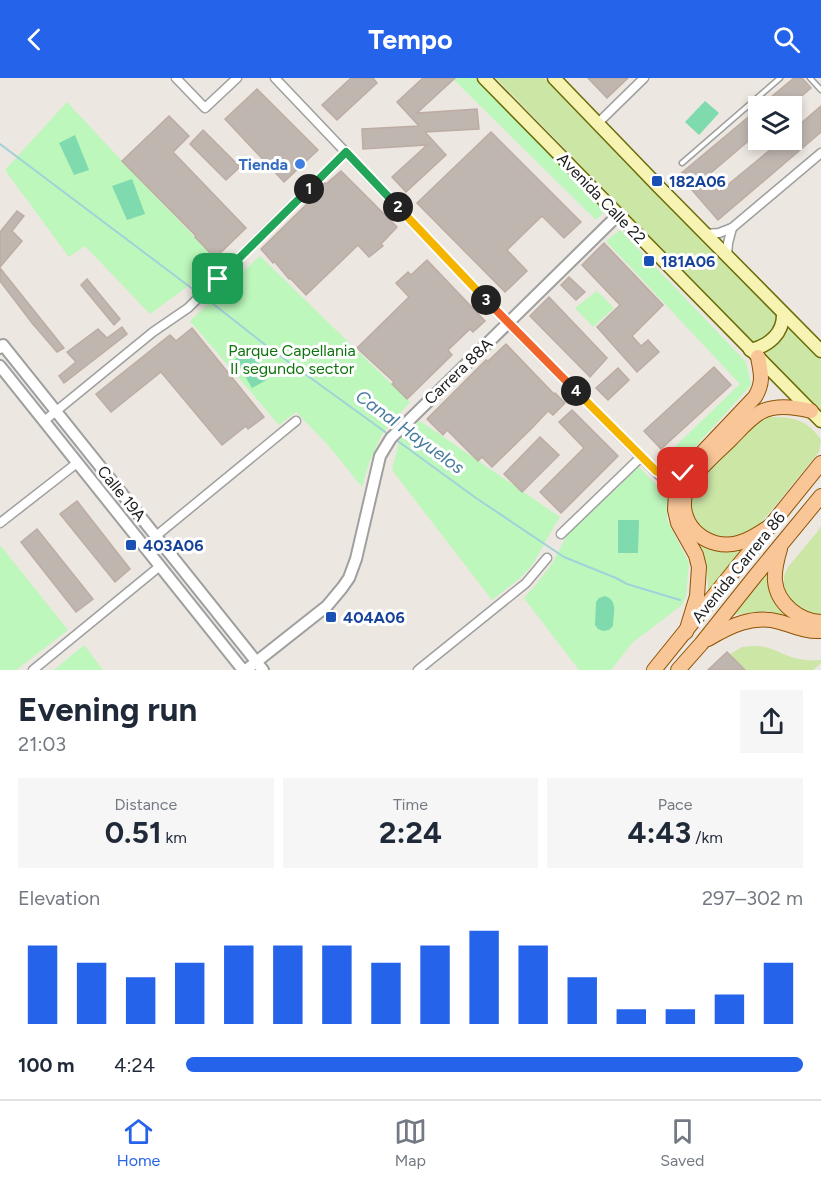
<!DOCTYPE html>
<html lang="en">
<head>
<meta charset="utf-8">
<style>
	body { margin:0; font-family:Figtree,sans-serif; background:#f6f6f7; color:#1f2937; height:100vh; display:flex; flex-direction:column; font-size:22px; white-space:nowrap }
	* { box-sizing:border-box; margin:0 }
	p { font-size:20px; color:#747a83 }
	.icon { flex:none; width:33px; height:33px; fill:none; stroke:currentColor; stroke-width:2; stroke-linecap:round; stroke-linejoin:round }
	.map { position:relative; height:592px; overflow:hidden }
	.panel { display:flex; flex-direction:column; background:#fff; flex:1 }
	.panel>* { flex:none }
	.tools { position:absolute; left:748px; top:18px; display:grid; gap:12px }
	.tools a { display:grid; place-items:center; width:54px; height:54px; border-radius:0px; background:#fff; box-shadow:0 3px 9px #0003; font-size:30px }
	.pin { position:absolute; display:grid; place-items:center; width:51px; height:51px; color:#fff; margin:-26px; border-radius:12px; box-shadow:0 3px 9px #0006 }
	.km { position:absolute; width:30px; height:30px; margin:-15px; border-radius:50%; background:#222; color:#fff; font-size:16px; line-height:30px; text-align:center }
	.round { display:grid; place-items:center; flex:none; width:63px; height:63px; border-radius:0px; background:#f6f6f7 }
	.head { display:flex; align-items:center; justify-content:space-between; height:102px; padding:0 18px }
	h1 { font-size:33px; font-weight:700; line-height:45px }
	.stats { display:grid; grid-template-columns:repeat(3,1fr); gap:9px; height:102px; padding:6px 18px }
	.stats div { display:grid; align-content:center; border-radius:0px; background:#f6f6f7; text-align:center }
	.stats b { font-size:30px; font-weight:700 }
	.stats small { font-size:16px; font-weight:400 }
	.stats p { font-size:16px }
	.chart { height:168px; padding:12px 18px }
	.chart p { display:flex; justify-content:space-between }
	.chart svg { width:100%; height:108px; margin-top:6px; stroke:#2563eb; stroke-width:6 }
	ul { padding:0 18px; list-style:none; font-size:20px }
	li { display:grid; grid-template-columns:96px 72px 1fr; align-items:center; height:45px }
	li i { height:15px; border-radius:8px; background:#2563eb }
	header { display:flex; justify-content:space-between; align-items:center; height:78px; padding:0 18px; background:#2563eb; color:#fff; font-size:27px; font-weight:700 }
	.tab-bar { display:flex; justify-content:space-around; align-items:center; height:84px; border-top:2px solid #e0e1e3; background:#fff; font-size:16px; color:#747a83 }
	.tab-bar a { display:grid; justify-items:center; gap:3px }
	.tab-bar .on { color:#2563eb }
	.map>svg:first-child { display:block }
	.grass { fill:#cce6a6 }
	.park { fill:#bdf7bc }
	.pitch { fill:#7fdaae }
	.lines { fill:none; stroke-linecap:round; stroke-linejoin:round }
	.stream { stroke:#a1d2d9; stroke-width:2 }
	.building { fill:#c0b6b0; stroke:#bdaca3; stroke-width:1.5 }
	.service-casing { stroke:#9f9f9f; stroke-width:7 }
	.minor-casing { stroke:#9f9f9f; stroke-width:11 }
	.tertiary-casing { stroke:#9f9f9f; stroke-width:14 }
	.secondary-casing { stroke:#6b6c07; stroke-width:15 }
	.primary-casing { stroke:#8e5304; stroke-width:16 }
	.service { stroke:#fff; stroke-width:4 }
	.minor { stroke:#fff; stroke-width:8 }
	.tertiary { stroke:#fff; stroke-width:10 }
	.secondary { stroke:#f7f4b3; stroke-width:12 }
	.primary { stroke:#f9c698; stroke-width:14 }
	.split-1-casing { stroke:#fff; stroke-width:12 }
	.split-2-casing { stroke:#fff; stroke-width:12 }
	.split-3-casing { stroke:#fff; stroke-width:12 }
	.split-4-casing { stroke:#fff; stroke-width:12 }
	.split-5-casing { stroke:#fff; stroke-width:12 }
	.split-1 { stroke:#22a559; stroke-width:8 }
	.split-2 { stroke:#22a559; stroke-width:8 }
	.split-3 { stroke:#f5b400; stroke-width:8 }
	.split-4 { stroke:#f0652b; stroke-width:8 }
	.split-5 { stroke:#f5b400; stroke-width:8 }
	.shop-dot { fill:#3f7fe0; stroke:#fff; stroke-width:2 }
	.transit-dot { fill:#1a4fb4; stroke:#fff; stroke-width:2 }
	.labels { text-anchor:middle; stroke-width:6; stroke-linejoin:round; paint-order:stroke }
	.shop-label { font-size:16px; font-weight:bold; fill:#366cbe; stroke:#fff; text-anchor:end }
	.transit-label { font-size:16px; font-weight:bold; fill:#164399; stroke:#fff; text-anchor:start }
	.street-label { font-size:16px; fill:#1b1b1b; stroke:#fff }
	.park-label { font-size:16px; fill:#0f740e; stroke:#fff }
	.water-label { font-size:18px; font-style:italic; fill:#487ba0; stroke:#fff }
</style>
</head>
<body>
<header><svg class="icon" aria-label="back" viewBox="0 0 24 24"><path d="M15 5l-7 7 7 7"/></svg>Tempo<svg class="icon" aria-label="search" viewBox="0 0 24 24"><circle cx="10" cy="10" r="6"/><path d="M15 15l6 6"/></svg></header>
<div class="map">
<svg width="821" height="592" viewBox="0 0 821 592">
	<rect width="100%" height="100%" fill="#ece7e0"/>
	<g class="grass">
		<path d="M496,0H544L778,238C774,252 767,260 755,267Z"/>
		<path d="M790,249L821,282V333L762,274C777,268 783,264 790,249Z"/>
		<path d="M767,339C792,339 806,340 821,362L819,374L761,445L749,455L727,462L709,456L700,447L693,436L692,424L694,412L700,399L754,345Z"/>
		<path d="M821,447V538L802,534L780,511L784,508V498L788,489L818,453Z"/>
		<path d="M697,463C711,474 726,475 743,471L708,515C708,495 706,481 697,463Z"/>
		<path d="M768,492C767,514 774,525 790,539L767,533L734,537Z"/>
		<path d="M753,568C767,567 778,574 791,579C801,582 811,583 821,582V585L813,592H745L730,576L742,569Z"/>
	</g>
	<g class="park">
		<path d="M452,0H477L606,132L596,142Z"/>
		<path d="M67,24L122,83L215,180L195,203L150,236L85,168L69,179L5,92Z"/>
		<path d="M620,152L746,284L751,307L674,392L660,383L740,306L606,163Z"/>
		<path d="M260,178L410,324L382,356L369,385L362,409L328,367L296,334L279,347L190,243Z"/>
		<path d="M597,213L614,230L593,249L575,230Z"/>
		<path d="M420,343L560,439C550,454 543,469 534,484C524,499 507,510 492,522L392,392L400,360Z"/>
		<path d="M639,389L667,418V442L689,485L686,518L682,527L632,565L611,592H579L524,520L535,508L552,486L567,457Z"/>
		<path d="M0,467L68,552L16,592H0Z"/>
		<path d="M84,567L103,592H54Z"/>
	</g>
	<g class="pitch">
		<path d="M705,23L719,35L699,57L685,44Z"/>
		<path d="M75,57L89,92L74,97L59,65Z"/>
		<path d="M132,101L145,136L127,142L112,108Z"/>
		<path d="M250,272L268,301L252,310L235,281Z"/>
		<path d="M618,442H639L638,475H618Z"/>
		<path d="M605,518C619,523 613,536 613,548L609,552L603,553L598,551L595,547L596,524L599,520Z"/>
	</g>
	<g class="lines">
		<g class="stream">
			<path d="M0,66L198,215"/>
			<path d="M203,218L272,272L388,356"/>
			<path d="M395,361L476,420L564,479L616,500L627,506L680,522"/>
		</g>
	</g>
	<g class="building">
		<path d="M351,0H373L377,5L337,42L322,27Z"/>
		<path d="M423,0H455L417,35L477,31L479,51L425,54L446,77L406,114L392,99L427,67L363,71L362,51L419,48L397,24Z"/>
		<path d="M588,0H628L607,20Z"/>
		<path d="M794,0H802L811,10L790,28H760Z"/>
		<path d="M257,11L318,72L284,104L225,41Z"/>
		<path d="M821,28V54L718,142L679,97L759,30V54L706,99L719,114L782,62H792V53Z"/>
		<path d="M169,38L189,58L173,74L246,150L215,180L195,159L196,158L122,83Z"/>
		<path d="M203,52L240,89L226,102L190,66Z"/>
		<path d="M491,54L581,144L564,160L542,138L507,172L527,193L505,214L417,125Z"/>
		<path d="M341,93L397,149L381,166L383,168L369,179L358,167L306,217L290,200L289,201L274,183L273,185L261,171L313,120L311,118L324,104L326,106Z"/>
		<path d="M17,133L24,138L12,153L22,163L0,189V154Z"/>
		<path d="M604,165L663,227L632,258L641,268L648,262L659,274L637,294L597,249L620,227L582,187Z"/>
		<path d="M427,182L485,243L473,254L470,251L448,272L452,277L407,321L392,306L394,304L357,270L409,219L396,205L408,194L411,197Z"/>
		<path d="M0,190L64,270L57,274L32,245L0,203Z"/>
		<path d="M569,199L585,214L576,222L561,207Z"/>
		<path d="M87,201L120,241L114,247L81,207Z"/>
		<path d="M549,219L607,280L590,299L530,238Z"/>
		<path d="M122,249L127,256L64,305L59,298L76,284L67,274L98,251L107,260Z"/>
		<path d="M192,250L264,339L248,351L246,348L222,367L161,294L111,334L96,316L170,257L176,263Z"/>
		<path d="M506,266L554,316L555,315L565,325L553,337L548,333L532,350L492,389L482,379L478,383L447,352L443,357L427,341L486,282L488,283Z"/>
		<path d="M714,289L731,307L661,371L644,353Z"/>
		<path d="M618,290L629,302L608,322L596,310Z"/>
		<path d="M572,332L618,378L561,435L540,414L584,370L559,344Z"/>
		<path d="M540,359L559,377L522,414L504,396Z"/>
		<path d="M77,423L130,491L115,504L60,436Z"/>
		<path d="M37,451L93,521L76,534L21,464Z"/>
		<path d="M727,574L745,592H708Z"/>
	</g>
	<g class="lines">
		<g class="service-casing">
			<g id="service">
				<path d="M810,0L821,12"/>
				<path d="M682,85L780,0"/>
			</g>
		</g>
		<g class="minor-casing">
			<g id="minor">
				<path d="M176,0L205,30L237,0"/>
				<path d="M275,0L508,245L664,402L671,410L673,418"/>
				<path d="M598,45L644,0"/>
				<path d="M705,156L719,155L732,150L821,75"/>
				<path d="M727,178L728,165L732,150"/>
				<path d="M44,343L153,254L188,230L346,74"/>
				<path d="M0,445L77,385"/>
				<path d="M561,456L641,379"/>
				<path d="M156,458L296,343"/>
				<path d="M33,592L160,488"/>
				<path d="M418,592L526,505L547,480"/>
			</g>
		</g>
		<g class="tertiary-casing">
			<g id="tertiary">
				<path d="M0,270L3,267L263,592"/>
				<path d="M0,288L243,592"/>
				<path d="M246,592L327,528L342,510L349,500L356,481L380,378L391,360L618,137"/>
			</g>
		</g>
		<g class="secondary-casing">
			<g id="secondary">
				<path d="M484,0L821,343"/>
				<path d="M554,0L659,109L821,273"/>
				<path d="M750,272C769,268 784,255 783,235"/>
			</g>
		</g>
		<g class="primary-casing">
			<g id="primary">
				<path d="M770,448C760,455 750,462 738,465C708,473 678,448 685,417C685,413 688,408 690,404C700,389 718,374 731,361C740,352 750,340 761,334C776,326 795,329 811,333"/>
				<path d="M780,471C777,481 774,492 775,503C777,526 800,543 821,544"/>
				<path d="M686,554L697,518L699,489L696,477L678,445L675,432L676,413L683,395L755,319C764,304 761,295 758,279"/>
				<path d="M708,561C730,548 754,536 780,544C793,548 807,554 821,553"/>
				<path d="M654,592L821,385"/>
				<path d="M678,592L701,566L756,497L821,418"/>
			</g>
		</g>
		<use href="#service" class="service"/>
		<use href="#minor" class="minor"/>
		<use href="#tertiary" class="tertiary"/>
		<use href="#secondary" class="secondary"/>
		<use href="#primary" class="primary"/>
	</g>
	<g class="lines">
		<g class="split-1-casing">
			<path id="split-1" d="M218,201L309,111"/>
		</g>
		<g class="split-2-casing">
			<path id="split-2" d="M309,111L346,74L398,129"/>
		</g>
		<g class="split-3-casing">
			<path id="split-3" d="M398,129L486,222"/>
		</g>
		<g class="split-4-casing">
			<path id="split-4" d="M486,222L576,313"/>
		</g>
		<g class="split-5-casing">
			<path id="split-5" d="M576,313L656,393C665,397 673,399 683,395"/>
		</g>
		<use href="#split-1" class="split-1"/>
		<use href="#split-2" class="split-2"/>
		<use href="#split-3" class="split-3"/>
		<use href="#split-4" class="split-4"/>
		<use href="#split-5" class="split-5"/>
	</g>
	<circle class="shop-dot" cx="300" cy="86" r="6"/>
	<g class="transit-dot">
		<rect x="651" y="97" width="12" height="12" rx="3"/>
		<rect x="643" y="177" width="12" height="12" rx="3"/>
		<rect x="125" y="461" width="12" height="12" rx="3"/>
		<rect x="325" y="533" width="12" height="12" rx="3"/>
	</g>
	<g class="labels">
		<g class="shop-label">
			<text x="288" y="92">Tienda</text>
		</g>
		<g class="transit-label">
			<text x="669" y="109">182A06</text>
			<text x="661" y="189">181A06</text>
			<text x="143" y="473">403A06</text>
			<text x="343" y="545">404A06</text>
		</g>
		<g class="street-label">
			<text transform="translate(602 120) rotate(46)" y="6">Avenida Calle 22</text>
			<text transform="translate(458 293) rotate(-44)" y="6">Carrera 88A</text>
			<text transform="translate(122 415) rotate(51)" y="6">Calle 19A</text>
			<text transform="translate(738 489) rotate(-51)" y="6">Avenida Carrera 86</text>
		</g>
		<g class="park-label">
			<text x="292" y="278">Parque Capellania<tspan x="292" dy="18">II segundo sector</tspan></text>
		</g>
		<g class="water-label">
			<text transform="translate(410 354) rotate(36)" y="6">Canal Hayuelos</text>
		</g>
	</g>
</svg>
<div class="tools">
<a><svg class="icon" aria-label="layers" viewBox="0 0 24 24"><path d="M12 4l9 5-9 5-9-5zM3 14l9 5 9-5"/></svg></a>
</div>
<div class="pin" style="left:218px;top:201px;background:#1e9e55"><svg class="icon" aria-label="arrive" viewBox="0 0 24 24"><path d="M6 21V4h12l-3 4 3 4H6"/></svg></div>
<div class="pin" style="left:683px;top:395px;background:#d93025"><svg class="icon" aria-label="check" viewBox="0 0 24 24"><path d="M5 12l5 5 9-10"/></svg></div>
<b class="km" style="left:309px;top:111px">1</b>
<b class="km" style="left:398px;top:129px">2</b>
<b class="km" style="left:486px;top:222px">3</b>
<b class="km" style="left:576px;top:313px">4</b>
</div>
<section class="panel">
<div class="head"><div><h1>Evening run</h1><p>21:03</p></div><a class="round"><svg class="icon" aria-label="share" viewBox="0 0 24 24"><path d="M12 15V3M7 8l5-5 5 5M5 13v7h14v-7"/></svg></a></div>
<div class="stats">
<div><p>Distance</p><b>0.51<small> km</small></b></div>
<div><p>Time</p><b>2:24</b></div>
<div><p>Pace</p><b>4:43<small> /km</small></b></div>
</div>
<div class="chart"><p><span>Elevation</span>297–302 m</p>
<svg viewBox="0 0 160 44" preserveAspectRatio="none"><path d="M5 44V12M15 44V19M25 44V25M35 44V19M45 44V12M55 44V12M65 44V12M75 44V19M85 44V12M95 44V6M105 44V12M115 44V25M125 44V38M135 44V38M145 44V32M155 44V19"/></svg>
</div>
<ul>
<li><b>100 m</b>4:24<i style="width:100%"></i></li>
</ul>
</section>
<nav class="tab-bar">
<a class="on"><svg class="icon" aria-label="home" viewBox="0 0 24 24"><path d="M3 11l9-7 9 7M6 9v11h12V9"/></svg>Home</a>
<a><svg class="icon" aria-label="map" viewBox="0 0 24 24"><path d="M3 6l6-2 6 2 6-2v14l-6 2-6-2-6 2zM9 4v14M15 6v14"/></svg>Map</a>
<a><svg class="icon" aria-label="saved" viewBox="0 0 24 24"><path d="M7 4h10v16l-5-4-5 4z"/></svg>Saved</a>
</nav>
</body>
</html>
